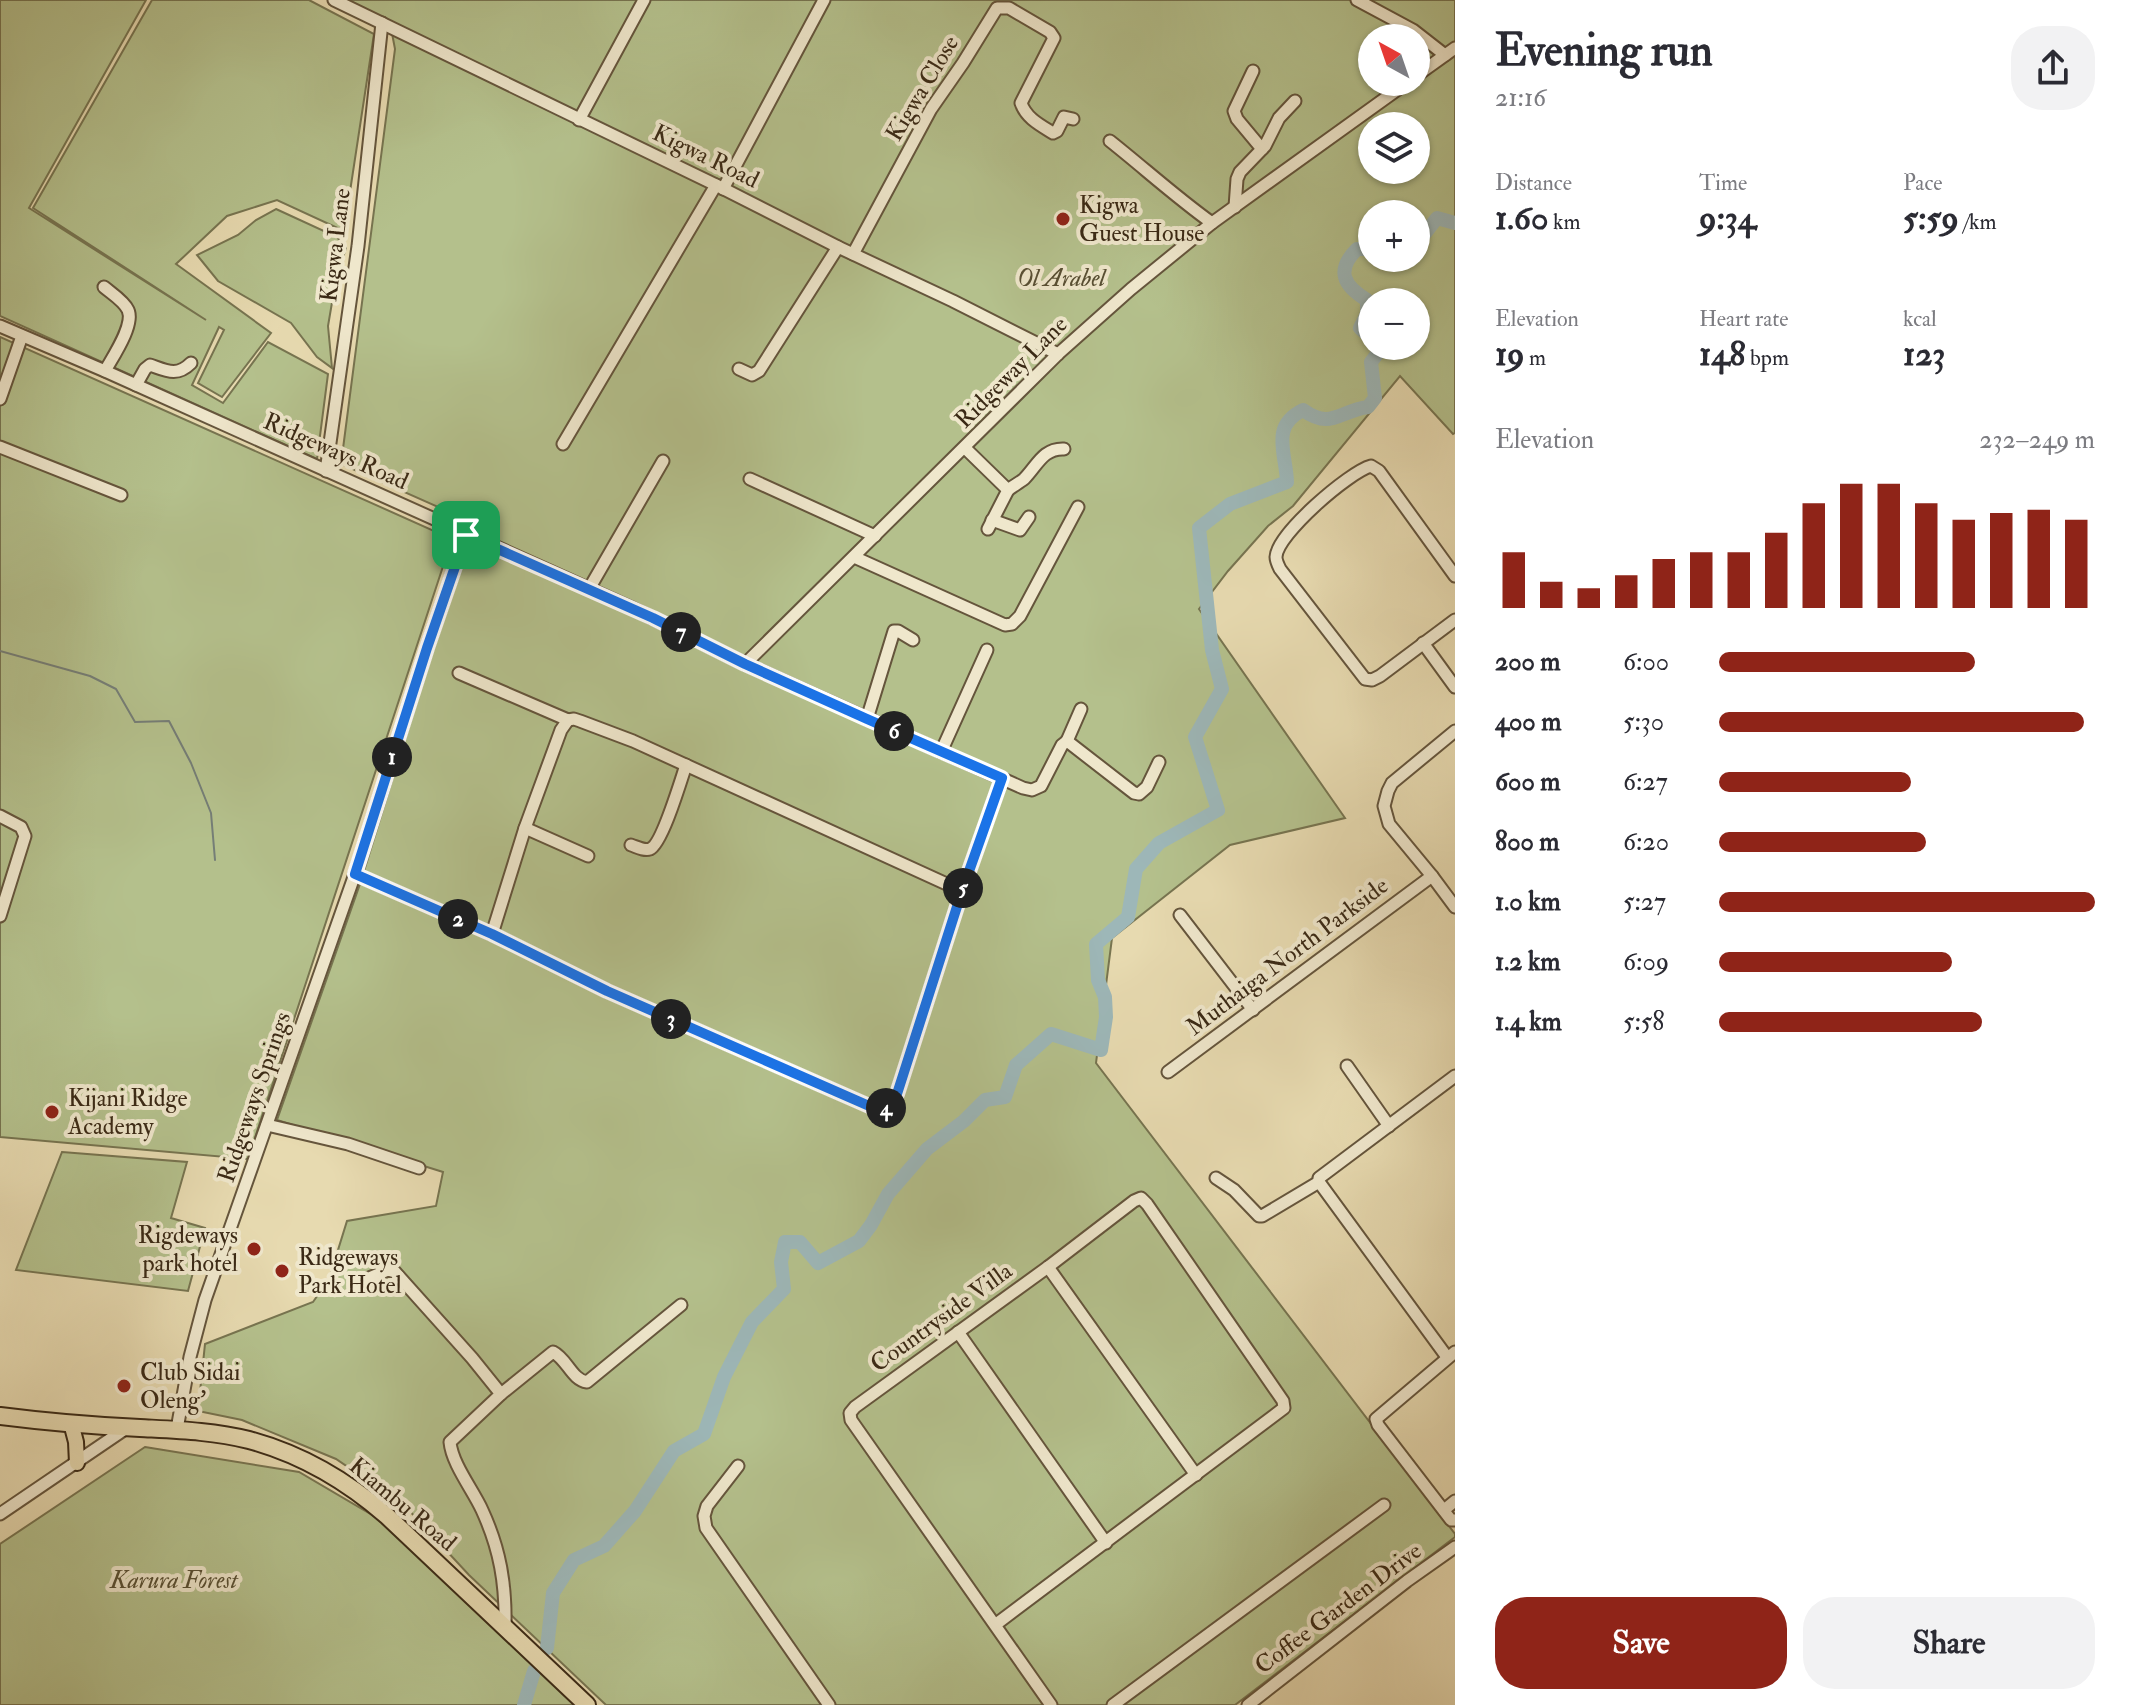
<!DOCTYPE html>
<html lang="en">
<head>
<meta charset="utf-8">
<style>
	body { margin:0; font-family:"IM FELL Double Pica",serif; background:#f2f2f3; color:#2b2b33; height:100vh; display:flex; flex-direction:column; font-size:30px; white-space:nowrap }
	* { box-sizing:border-box; margin:0 }
	p { font-size:26px; color:#7c7c81 }
	.icon { flex:none; width:44px; height:44px; fill:none; stroke:currentColor; stroke-width:2; stroke-linecap:round; stroke-linejoin:round }
	.map { position:relative; flex:1; overflow:hidden }
	.drawer { display:flex; flex-direction:column; background:#fff; width:680px }
	.drawer>* { flex:none }
	.needle { width:52px; rotate:320deg }
	.buttons { position:absolute; left:1358px; top:24px; display:grid; gap:16px }
	.buttons a { display:grid; place-items:center; width:72px; height:72px; border-radius:50%; background:#fff; box-shadow:0 2px 6px #0004; font-size:40px }
	.pin { position:absolute; display:grid; place-items:center; width:68px; height:68px; color:#fff; margin:-34px; border-radius:16px; box-shadow:0 4px 12px #0006 }
	.km { position:absolute; width:40px; height:40px; margin:-20px; border-radius:50%; background:#222; color:#fff; font-size:22px; line-height:40px; text-align:center }
	.round { display:grid; place-items:center; flex:none; width:84px; height:84px; border-radius:32px; background:#f2f2f3 }
	.summary { display:flex; align-items:center; justify-content:space-between; height:136px; padding:0 40px }
	h1 { font-size:44px; font-weight:700; line-height:60px }
	.metrics { display:grid; grid-template-columns:repeat(3,1fr); gap:12px; height:136px; padding:8px 40px }
	.metrics div { display:grid; align-content:center }
	.metrics b { font-size:34px; font-weight:700 }
	.metrics small { font-size:22px; font-weight:400 }
	.metrics p { font-size:22px }
	.chart { height:224px; padding:16px 40px }
	.chart p { display:flex; justify-content:space-between }
	.chart svg { width:100%; height:144px; margin-top:8px; stroke:#8f2418; stroke-width:6 }
	.cta { display:flex; gap:16px; margin-top:auto; padding:16px 40px }
	.cta a { flex:1; height:92px; border-radius:32px; background:#8f2418; color:#fff; font-size:32px; font-weight:700; line-height:92px; text-align:center }
	.cta a+a { background:#f2f2f3; color:#2b2b33 }
	ul { padding:0 40px; list-style:none; font-size:26px }
	li { display:grid; grid-template-columns:128px 96px 1fr; align-items:center; height:60px }
	li i { height:20px; border-radius:10px; background:#8f2418 }
	main { display:flex; flex:1; min-height:0 }
	.map>svg:first-child { display:block }
	.green { fill:#b4c08c; stroke:#777450; stroke-width:2; fill-rule:evenodd }
	.lines { fill:none; stroke-linecap:round; stroke-linejoin:round }
	.stream { stroke:#757e77; stroke-width:2 }
	.river { stroke:#9db7b8; stroke-width:14 }
	.minor-casing { stroke:#65553c; stroke-width:15 }
	.major-casing { stroke:#3a2915; stroke-width:18 }
	.highway-casing { stroke:#3a2915; stroke-width:20 }
	.minor { stroke:#efe7cc; stroke-width:11 }
	.major { stroke:#e7dab0; stroke-width:14 }
	.highway { stroke:#e7dab0; stroke-width:16 }
	.route-casing { stroke:#fff; stroke-width:16 }
	.route { stroke:#1a73e8; stroke-width:10 }
	.poi-dot { fill:#8f2418; stroke:#efe7cc; stroke-width:3 }
	.labels { text-anchor:middle; stroke-width:8; stroke-linejoin:round; paint-order:stroke }
	.street-label { font-size:24px; fill:#3a2915; stroke:#efe7cc }
	.poi-label { font-size:24px; fill:#3a2915; stroke:#efe7cc; text-anchor:start }
	.park-label { font-size:24px; font-style:italic; fill:#584f33; stroke:#efe7cc }
</style>
</head>
<body>
<main>
<div class="map">
<svg width="1455" height="1705" viewBox="0 0 1455 1705">
	<rect width="100%" height="100%" fill="#e7dab0"/>
	<filter id="stains"><feTurbulence type="fractalNoise" baseFrequency=".0025" numOctaves="4"/><feColorMatrix values="0 0 0 0 .2 0 0 0 0 .09 0 0 0 0 .02 0 0 0 .5 -.17"/></filter>
	<radialGradient id="worn" r=".72"><stop offset=".6" stop-color="#630" stop-opacity="0"/><stop offset="1" stop-color="#630" stop-opacity=".3"/></radialGradient>
	<g class="green">
		<path d="M0,0H146L29,208L206,320L33,208L152,0H309L374,34L344,231L277,200L227,216L176,264L271,333L222,397L198,383L224,330L219,327L192,385L223,403L268,342L328,374L317,459L0,316Z"/>
		<path d="M335,0H1455V433L1453,434L1400,376L1293,506L1268,526L1228,571L1199,609L1345,818L1230,845L1112,938L1096,1063L1455,1534V1537L1235,1705H606L469,1575L405,1506L336,1459L242,1420L198,1411L205,1344L313,1302L329,1279L347,1221L436,1206L443,1172L277,1120L360,884L472,522L341,464L395,49L391,28ZM1372,38H1416V82H1372ZM1372,126H1416V170H1372ZM1372,214H1416V258H1372ZM1372,302H1416V346H1372Z"/>
		<path d="M276,209L337,237L346,248L336,279L328,326L332,368L317,357L291,323L218,281L197,255L238,235L256,220Z"/>
		<path d="M0,337L452,539L248,1159L0,1137Z"/>
		<path d="M62,1152L187,1162L171,1218L205,1228L188,1291L16,1270Z"/>
		<path d="M145,1447L299,1472L408,1536L584,1705H0V1544Z"/>
	</g>
	<g class="lines">
		<path class="stream" d="M0,651L90,676L116,689L135,722L169,721L191,763L211,813L215,860"/>
		<g class="river">
			<path d="M1416,241H1419L1437,218L1455,223"/>
			<path d="M1372,247L1369,249H1357C1335,271 1344,286 1367,300V314L1360,328L1372,339"/>
			<path d="M547,1648L553,1593L574,1560L604,1546L635,1511L674,1451L704,1434L724,1377L752,1322L784,1289L781,1262L785,1242H800L818,1263L859,1241L871,1225L888,1194L927,1149L964,1121L985,1100L1005,1097L1016,1065L1051,1034L1101,1050L1106,1017L1105,997L1098,980L1096,944L1128,917L1136,869L1159,843L1218,810L1195,737L1222,689L1212,650L1199,528L1230,504L1287,482C1286,453 1270,426 1303,410C1331,430 1339,411 1368,407L1375,398L1371,362L1378,353L1377,346"/>
			<path d="M524,1705L534,1671"/>
		</g>
		<g class="minor-casing">
			<g id="minor">
				<path d="M334,0L716,185L838,247L953,301L1058,354"/>
				<path d="M1357,0L1413,30L1445,55"/>
				<path d="M1253,71L1234,111L1237,119L1262,149"/>
				<path d="M1416,76L1455,48"/>
				<path d="M579,120L644,0"/>
				<path d="M1110,141C1144,168 1177,198 1212,223"/>
				<path d="M723,189L824,0"/>
				<path d="M1235,207L1237,179L1240,172L1265,146L1279,118L1295,101"/>
				<path d="M853,254L931,109L963,63L997,8H1009L1050,32L1054,38L1021,103C1026,118 1040,125 1053,133L1057,131L1064,117L1073,119"/>
				<path d="M104,287C111,293 124,301 128,310C135,325 112,358 105,371"/>
				<path d="M0,326L105,371L630,607L745,664L1023,788L1032,790L1041,786L1062,745L1067,741L1134,793L1139,794L1147,787L1159,762"/>
				<path d="M739,369L752,375L759,371L838,247"/>
				<path d="M136,385L145,369L150,365C167,371 177,377 191,363"/>
				<path d="M0,399L22,336"/>
				<path d="M563,444L716,185"/>
				<path d="M0,447L121,495"/>
				<path d="M965,448L1008,490L988,529"/>
				<path d="M326,471L358,246L382,23"/>
				<path d="M750,479L875,536"/>
				<path d="M1008,490C1013,486 1019,483 1024,479C1037,466 1043,448 1064,449"/>
				<path d="M992,520L1020,530L1029,517"/>
				<path d="M466,535L427,648L355,874L492,934L607,991L876,1109C887,1111 893,1104 897,1094L962,891L1002,778"/>
				<path d="M854,557L1005,625L1012,624L1020,616L1078,507"/>
				<path d="M1455,576L1379,471L1371,466C1349,472 1277,534 1276,557C1276,561 1278,565 1280,569L1365,679L1372,680L1380,676L1455,620"/>
				<path d="M589,589L663,461"/>
				<path d="M1423,643L1455,687"/>
				<path d="M745,664L1058,354L1131,289L1212,223L1408,82"/>
				<path d="M459,673L568,720L574,719L580,721L633,741L962,891"/>
				<path d="M867,719L894,631H898L913,640"/>
				<path d="M1455,731L1392,783L1388,791L1384,806L1389,824L1432,876L1455,907"/>
				<path d="M1067,741L1081,709"/>
				<path d="M941,752L987,650"/>
				<path d="M0,816L21,827L25,836L0,916"/>
				<path d="M525,828L588,856"/>
				<path d="M631,845C637,847 644,851 650,849C662,844 681,780 686,765"/>
				<path d="M1180,915L1253,1010"/>
				<path d="M492,934L525,828L561,730L568,720"/>
				<path d="M1347,1066L1389,1126"/>
				<path d="M1168,1072L1432,876"/>
				<path d="M267,1125L348,1144L419,1168"/>
				<path d="M1216,1178L1234,1190L1259,1216H1262L1319,1182"/>
				<path d="M1048,1267L1196,1475"/>
				<path d="M362,1281L388,1270L395,1272L472,1358L501,1394L450,1442C452,1464 473,1490 482,1510C500,1549 506,1584 505,1627"/>
				<path d="M958,1332L1106,1543"/>
				<path d="M1455,1352L1376,1419L1378,1425L1451,1520H1455"/>
				<path d="M1447,1357L1319,1182V1178L1455,1076"/>
				<path d="M501,1394L553,1352C567,1359 572,1380 587,1382L681,1305"/>
				<path d="M177,1429L190,1357L205,1300L355,874"/>
				<path d="M738,1466L707,1506L704,1516L706,1528L829,1705"/>
				<path d="M1444,1510L1455,1501"/>
				<path d="M0,1514L128,1427"/>
				<path d="M995,1625L1284,1408L1283,1401L1147,1204L1141,1198L1134,1201L1048,1267L855,1407L850,1413L851,1420L1051,1705"/>
				<path d="M1113,1705L1384,1505"/>
				<path d="M1248,1705L1407,1581L1455,1547"/>
			</g>
		</g>
		<g class="major-casing">
			<path id="major" d="M71,1423L76,1442L77,1463"/>
		</g>
		<g class="highway-casing">
			<path id="highway" d="M0,1416C47,1422 93,1426 140,1428C177,1430 213,1431 249,1440C301,1454 347,1481 387,1516L587,1705"/>
		</g>
		<use href="#minor" class="minor"/>
		<use href="#major" class="major"/>
		<use href="#highway" class="highway"/>
	</g>
	<g class="lines">
		<g class="route-casing">
			<path id="route" d="M466,535L653,618L745,664L867,719L1002,778L962,891L897,1094L889,1106L876,1109L607,991L492,934L355,874L427,648Z"/>
		</g>
		<use href="#route" class="route"/>
	</g>
	<g class="poi-dot">
		<circle cx="1063" cy="219" r="8"/>
		<circle cx="52" cy="1112" r="8"/>
		<circle cx="254" cy="1249" r="8"/>
		<circle cx="282" cy="1271" r="8"/>
		<circle cx="124" cy="1386" r="8"/>
	</g>
	<g class="labels">
		<g class="street-label">
			<text transform="translate(922 88) rotate(-59)" y="8">Kigwa Close</text>
			<text transform="translate(706 156) rotate(26)" y="8">Kigwa Road</text>
			<text transform="translate(335 245) rotate(-83)" y="8">Kigwa Lane</text>
			<text transform="translate(1011 372) rotate(-45)" y="8">Ridgeway Lane</text>
			<text transform="translate(336 451) rotate(24)" y="8">Ridgeways Road</text>
			<text transform="translate(1287 956) rotate(-37)" y="8">Muthaiga North Parkside</text>
			<text transform="translate(254 1097) rotate(-71)" y="8">Ridgeways Springs</text>
			<text transform="translate(941 1317) rotate(-36)" y="8">Countryside Villa</text>
			<text transform="translate(403 1504) rotate(40)" y="8">Kiambu Road</text>
			<text transform="translate(1338 1608) rotate(-37)" y="8">Coffee Garden Drive</text>
		</g>
		<g class="poi-label">
			<text x="1079" y="213">Kigwa<tspan x="1079" dy="28">Guest House</tspan></text>
			<text x="68" y="1106">Kijani Ridge<tspan x="68" dy="28">Academy</tspan></text>
			<text x="238" y="1243" text-anchor="end">Rigdeways<tspan x="238" dy="28">park hotel</tspan></text>
			<text x="298" y="1265">Ridgeways<tspan x="298" dy="28">Park Hotel</tspan></text>
			<text x="140" y="1380">Club Sidai<tspan x="140" dy="28">Oleng'</tspan></text>
		</g>
		<g class="park-label">
			<text x="1061" y="286">Ol Arabel</text>
			<text x="174" y="1588">Karura Forest</text>
		</g>
	</g>
	<rect width="100%" height="100%" filter="url(#stains)"/>
	<rect width="100%" height="100%" fill="url(#worn)"/>
</svg>
<div class="buttons">
<a><svg class="needle" viewBox="-14 -14 28 28"><path d="M0-13l5 13h-10z" fill="#e53935"/><path d="M0 13l5-13h-10z" fill="#7c7c81"/></svg></a>
<a><svg class="icon" aria-label="layers" viewBox="0 0 24 24"><path d="M12 4l9 5-9 5-9-5zM3 14l9 5 9-5"/></svg></a>
<a>+</a>
<a>−</a>
</div>
<div class="pin" style="left:466px;top:535px;background:#1e9e55"><svg class="icon" aria-label="arrive" viewBox="0 0 24 24"><path d="M6 21V4h12l-3 4 3 4H6"/></svg></div>
<b class="km" style="left:392px;top:757px">1</b>
<b class="km" style="left:458px;top:919px">2</b>
<b class="km" style="left:671px;top:1019px">3</b>
<b class="km" style="left:886px;top:1108px">4</b>
<b class="km" style="left:963px;top:888px">5</b>
<b class="km" style="left:894px;top:731px">6</b>
<b class="km" style="left:681px;top:632px">7</b>
</div>
<section class="drawer">
<div class="summary"><div><h1>Evening run</h1><p>21:16</p></div><a class="round"><svg class="icon" aria-label="share" viewBox="0 0 24 24"><path d="M12 15V3M7 8l5-5 5 5M5 13v7h14v-7"/></svg></a></div>
<div class="metrics">
<div><p>Distance</p><b>1.60<small> km</small></b></div>
<div><p>Time</p><b>9:34</b></div>
<div><p>Pace</p><b>5:59<small> /km</small></b></div>
</div>
<div class="metrics">
<div><p>Elevation</p><b>19<small> m</small></b></div>
<div><p>Heart rate</p><b>148<small> bpm</small></b></div>
<div><p>kcal</p><b>123</b></div>
</div>
<div class="chart"><p><span>Elevation</span>232–249 m</p>
<svg viewBox="0 0 160 44" preserveAspectRatio="none"><path d="M5 44V27M15 44V36M25 44V38M35 44V34M45 44V29M55 44V27M65 44V27M75 44V21M85 44V12M95 44V6M105 44V6M115 44V12M125 44V17M135 44V15M145 44V14M155 44V17"/></svg>
</div>
<ul>
<li><b>200 m</b>6:00<i style="width:68%"></i></li>
<li><b>400 m</b>5:30<i style="width:97%"></i></li>
<li><b>600 m</b>6:27<i style="width:51%"></i></li>
<li><b>800 m</b>6:20<i style="width:55%"></i></li>
<li><b>1.0 km</b>5:27<i style="width:100%"></i></li>
<li><b>1.2 km</b>6:09<i style="width:62%"></i></li>
<li><b>1.4 km</b>5:58<i style="width:70%"></i></li>
</ul>
<div class="cta"><a>Save</a><a>Share</a></div>
</section>
</main>
</body>
</html>
